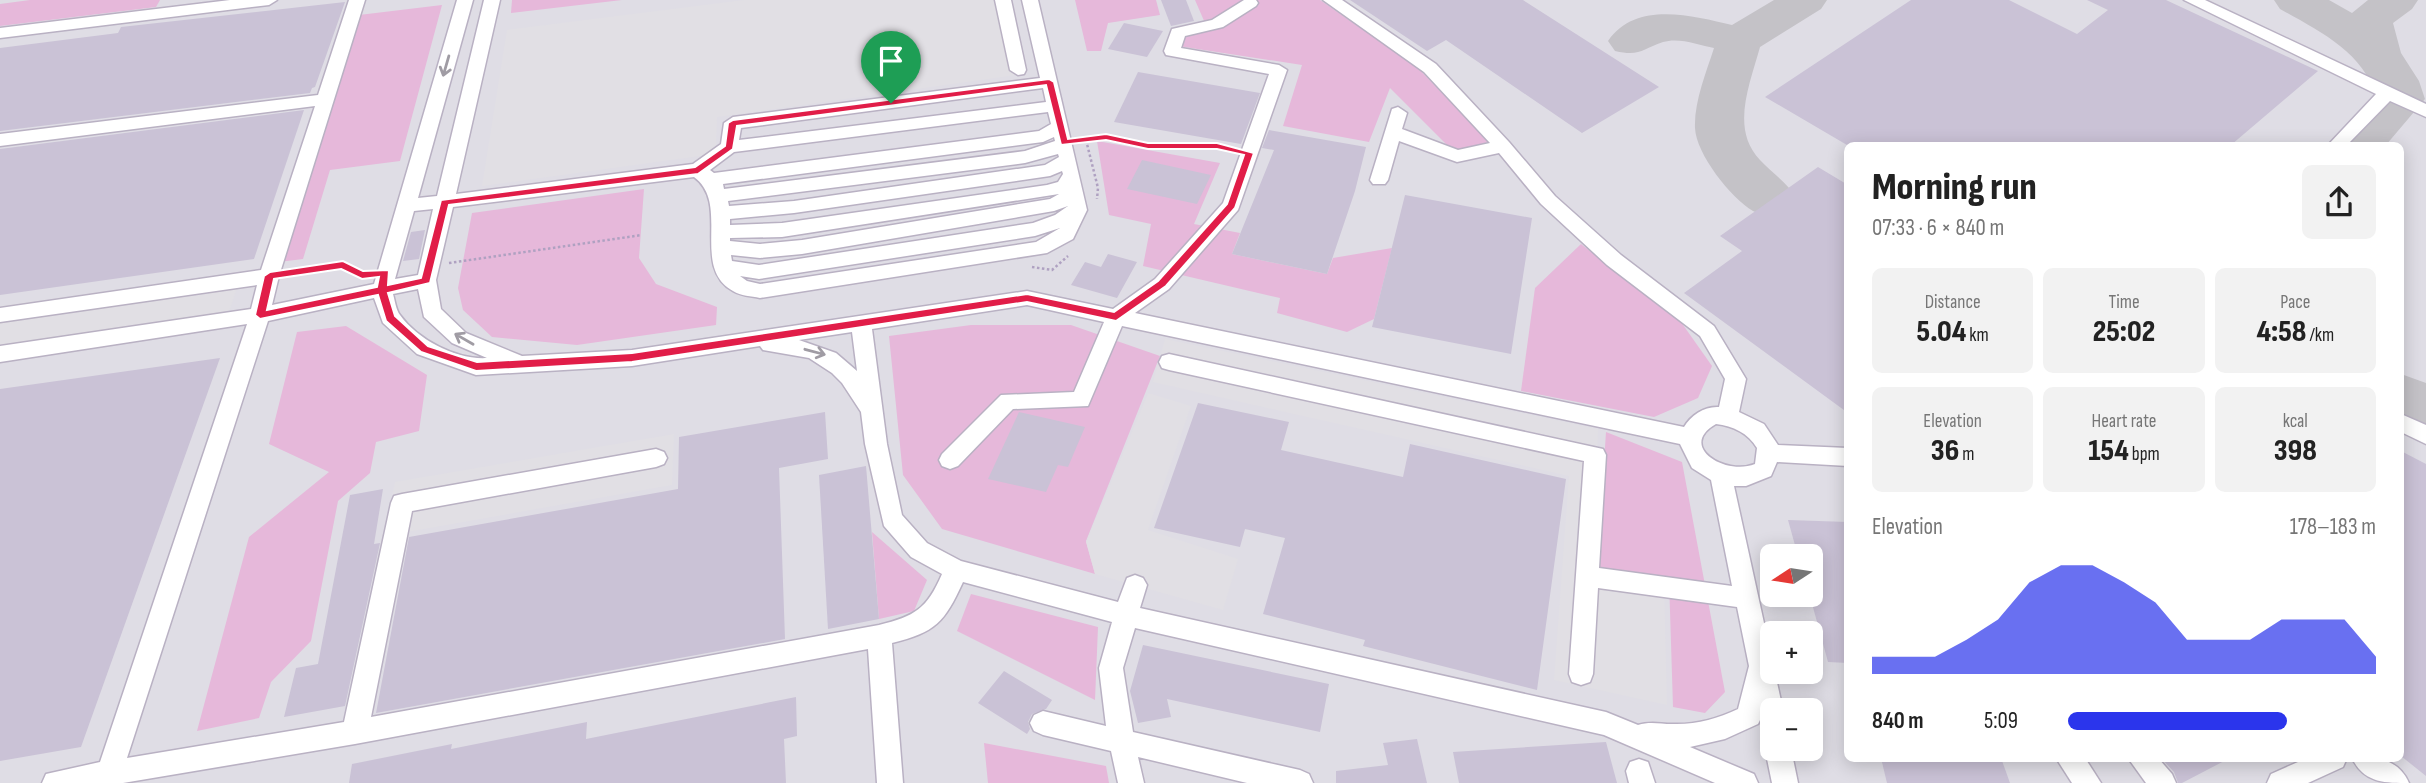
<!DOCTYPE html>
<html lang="en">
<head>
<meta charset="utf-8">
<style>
	body { margin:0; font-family:"Sofia Sans Condensed",sans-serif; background:#f2f2f2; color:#222; height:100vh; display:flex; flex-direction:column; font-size:26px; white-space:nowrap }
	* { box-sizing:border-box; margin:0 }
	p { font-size:23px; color:#767676 }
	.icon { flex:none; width:38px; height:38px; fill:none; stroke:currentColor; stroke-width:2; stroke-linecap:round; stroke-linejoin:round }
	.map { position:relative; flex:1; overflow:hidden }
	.panel { position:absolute; left:1844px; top:142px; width:560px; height:620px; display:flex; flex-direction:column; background:#fff; border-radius:10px; box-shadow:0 4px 18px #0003 }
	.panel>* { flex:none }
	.needle { width:46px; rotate:258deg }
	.fabs { position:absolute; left:1760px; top:544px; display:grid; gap:14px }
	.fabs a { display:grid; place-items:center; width:63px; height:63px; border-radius:10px; background:#fff; box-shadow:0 4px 18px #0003; font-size:35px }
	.pin { position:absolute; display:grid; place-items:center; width:60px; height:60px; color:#fff; margin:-72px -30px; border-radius:50% 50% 50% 0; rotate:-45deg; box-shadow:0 0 7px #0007 }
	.pin .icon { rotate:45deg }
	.round { display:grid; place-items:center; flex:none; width:74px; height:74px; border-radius:10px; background:#f2f2f2 }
	.head { display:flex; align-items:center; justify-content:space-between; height:119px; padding:0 28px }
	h1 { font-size:38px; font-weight:800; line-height:52px }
	.stats { display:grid; grid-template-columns:repeat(3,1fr); gap:10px; height:119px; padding:7px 28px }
	.stats div { display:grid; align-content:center; border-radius:10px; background:#f2f2f2; text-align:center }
	.stats b { font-size:30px; font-weight:800 }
	.stats small { font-size:19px; font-weight:400 }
	.stats p { font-size:19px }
	.chart { height:196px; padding:14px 28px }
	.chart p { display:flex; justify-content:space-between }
	.chart svg { width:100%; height:126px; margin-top:7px; fill:#2b35ec; opacity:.7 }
	ul { padding:0 28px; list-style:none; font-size:23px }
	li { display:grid; grid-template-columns:112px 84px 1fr; align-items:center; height:52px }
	li i { height:18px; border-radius:9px; background:#2b35ec }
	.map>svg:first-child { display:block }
	.industrial { fill:#dfdde5; fill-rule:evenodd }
	.green { fill:#e6b8da }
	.parking { fill:#e1dfe4 }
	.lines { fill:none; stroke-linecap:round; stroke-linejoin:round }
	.taxiway { fill:#c4c2c7; fill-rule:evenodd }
	.building { fill:#cac2d6 }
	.minor-casing { stroke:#b9b1c3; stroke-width:3 }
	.path { stroke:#afa1c1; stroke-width:2.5; stroke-dasharray:2.5 2.5; stroke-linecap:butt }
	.minor { fill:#fff; fill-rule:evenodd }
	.oneway { stroke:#a09ca4 }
	.route { fill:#e11d48; stroke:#fff; stroke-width:2; fill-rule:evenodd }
</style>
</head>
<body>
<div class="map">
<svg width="2426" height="783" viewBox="0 0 2426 783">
	<rect width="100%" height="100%" fill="#f0ecf5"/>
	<path class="industrial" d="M0,0H2426V783H0ZM1848,145H2401V758H1848ZM1773,556H1811V595H1773ZM1773,634H1811V672H1773ZM1773,710H1811V749H1773Z"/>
	<g class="green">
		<path d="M30,0H160L156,7L0,26V4Z"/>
		<path d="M512,0H622L511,13Z"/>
		<path d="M1075,0H1156L1160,15L1108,23L1101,51H1087Z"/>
		<path d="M1195,0H1320L1417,67L1489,142L1453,151L1390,88L1369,142L1283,126L1302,65L1178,46L1182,36L1208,30Z"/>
		<path d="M442,5L400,161L330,170L303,259L279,262L359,15Z"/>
		<path d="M1097,141L1220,163L1194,224L1240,233L1232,254L1327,274L1333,258L1392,248L1374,319L1347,332L1277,313L1280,298L1143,266L1151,224L1109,215Z"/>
		<path d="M644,189L639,258L656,284L717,307L716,325L577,345L492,337L463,310L458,288L472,213Z"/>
		<path d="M1581,244L1681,322L1712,366L1698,398L1654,417L1521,391L1535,288Z"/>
		<path d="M971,325H1071L1160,356L1086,541L1095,574L942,529L903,475L889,336Z"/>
		<path d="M346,326L427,375L419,431L376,442L370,473L338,501L311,641L271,682L259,718L197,731L249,537L329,472L269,444L297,332Z"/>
		<path d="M1606,432L1682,462L1725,692L1705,713L1673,707L1669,579L1597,569Z"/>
		<path d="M872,532L927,580L914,611L879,619Z"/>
		<path d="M971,594L1098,627L1095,700L957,631Z"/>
		<path d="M984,743L1106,766L1109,783H988Z"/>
	</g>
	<g class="parking">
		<path d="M744,0H1008L1023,74L717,117L716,145L707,155L482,186L507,30Z"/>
		<path d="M242,272L228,315L0,347V306Z"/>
		<path d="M1165,339L1598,429L1594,572L1664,581L1667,705L1554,680L1569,476L1153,382Z"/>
		<path d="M1148,393L1191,406L1148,530L1238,559L1223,610L1095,574L1086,542Z"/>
		<path d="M674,434L672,485L384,536L395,482Z"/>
	</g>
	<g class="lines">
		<g class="taxiway">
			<path d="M1774,0H1827L1821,9L1760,47C1750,84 1730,129 1760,160C1773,174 1788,183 1797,199L1790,211C1777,215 1766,218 1753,211C1731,198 1696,154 1695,128C1694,102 1706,73 1714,48C1699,45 1679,37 1663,42C1642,49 1640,57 1615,51L1608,41C1636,0 1693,16 1732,25Z"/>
			<path d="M2274,0H2329L2352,13L2368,0H2418L2412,9L2393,23L2401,53L2419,81L2425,99L2386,145H2334L2341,134L2376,96C2363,52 2319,31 2280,9Z"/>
			<path d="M2401,374L2426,383V434L2401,425Z"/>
		</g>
	</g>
	<g class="building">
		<path d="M1161,0H1186L1194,21L1171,26Z"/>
		<path d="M1350,0H1523L1659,87L1582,133L1446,40L1427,51Z"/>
		<path d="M1911,0H2009L2077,34L2108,10L2087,0H2166L2318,71L2231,145H1847L1765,97Z"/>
		<path d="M345,2L315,87L312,88L310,93L0,131V48L118,33L121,27Z"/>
		<path d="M1124,23L1163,31L1147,57L1108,49Z"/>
		<path d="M1138,72L1260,93L1241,144L1114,122Z"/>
		<path d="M304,110L254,259L0,295V149Z"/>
		<path d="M1269,130L1366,147L1355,191L1327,274L1232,254L1274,150L1262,148Z"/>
		<path d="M1142,160L1211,175L1197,204L1127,189Z"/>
		<path d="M1818,167L1848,185V413L1684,293L1742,251L1720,236Z"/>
		<path d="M1405,195L1532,218L1511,354L1372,327Z"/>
		<path d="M425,230L419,259L403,261L411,232Z"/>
		<path d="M1108,254L1137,262L1117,298L1071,285L1085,262L1101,267Z"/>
		<path d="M220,358L81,747L0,761V389Z"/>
		<path d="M1198,403L1289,422L1281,450L1403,477L1410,444L1566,479L1537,690L1363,646L1365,640L1263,614L1285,538L1245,529L1240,547L1154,528Z"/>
		<path d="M825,412L828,459L779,468L785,639L376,713L409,537L678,489L679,437Z"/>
		<path d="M1019,412L1085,427L1068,467L1058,465L1046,492L988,479Z"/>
		<path d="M2401,451L2426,464V776L2401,756Z"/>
		<path d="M866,466L879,619L828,629L819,475Z"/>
		<path d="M383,489L374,544L380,543L345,706L284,717L296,668L318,664L350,495Z"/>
		<path d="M1788,520L1848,522V663L1828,662L1811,600V556H1798Z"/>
		<path d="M1143,645L1329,684L1320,732L1167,699L1171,717L1138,723L1130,691Z"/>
		<path d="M1004,671L1052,700L1046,709L1032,714L1028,722L1030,729L1027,734L978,703Z"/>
		<path d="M796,697L797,736L784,739L786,783H349L352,764L452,744L451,749L587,722L586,739Z"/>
		<path d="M1417,739L1427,783H1336V771L1388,765L1383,743Z"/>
		<path d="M1606,742L1617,783H1459L1453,752Z"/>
		<path d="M1881,758H2001L2010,783H1887Z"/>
		<path d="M2161,758H2230L2182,783H2178L2174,772Z"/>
	</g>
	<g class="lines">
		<g class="minor-casing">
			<g id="minor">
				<path d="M230,0H277L269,5L0,38V28Z"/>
				<path d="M349,0H365L279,276L272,305L374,284L457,0H473L418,198L437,196L484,0H500L456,194L693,164L721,144L724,123L733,117L1040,78L1022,0H1038L1087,210L1073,239L1047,253L760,298C751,296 741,296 733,291C690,267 731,204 694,177L453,207L436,280L441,309L466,333L522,356L632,350L1027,291L1113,309L1155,279L1223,203L1269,74L1166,55L1164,51L1172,29L1212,20L1244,0H1256L1258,3L1256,6L1223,27L1185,36L1181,48L1279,65L1287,70L1238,210L1169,289L1135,313L1684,427C1691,415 1705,406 1719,407L1725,379L1700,336L1607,265L1541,204L1499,153L1457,162L1399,141L1388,180L1385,184H1373L1370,180L1392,109L1398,107L1407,113L1402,129L1458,150L1490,143L1424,72L1323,0H1342L1436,64L1509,142L1555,196L1621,255L1714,326L1746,379L1739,412L1764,424L1778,445L1848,448V466L1777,462L1771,476L1746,486H1734L1783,710H1773V736L1764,732L1760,720L1758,724L1725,739L1690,747L1754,774L1758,783H1715L1604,735L1135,628L1123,668L1133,732L1300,770L1309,774L1313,783H1247L1138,757L1144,783H1118L1111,751L1043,735L1034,731L1030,723L1034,715L1043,711L1106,726L1099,668L1112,622L963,582C944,623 936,632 892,643L903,783H877L868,649L355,744L123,783H42L46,774L100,762L247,324L0,362V346L251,309L257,285L0,322V308L261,270L315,106L0,146V134L318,95ZM1043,88L1046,102L739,140L741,128ZM1048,112L1051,124L1039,131L714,173L710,170L734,152ZM1054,137L1055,141L1025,151L724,189L723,184L1043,142ZM1058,154L1059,157L1045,165L794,201L729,206L728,201L1025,163ZM1062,171L1063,174L1058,182L1047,185L782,223L730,225V219L794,213L1050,176ZM1059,194L1050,199L802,240L760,244L730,241V238L782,237ZM1068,206L1055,215L1033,223L759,265L732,261L731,255L760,258L802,254L1054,211ZM433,209L418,275L395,279L414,211ZM1060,228L1036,242L760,284L747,281L740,276L759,279L1035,236ZM418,289L424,317L452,343L487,358C457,360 418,340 400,315C396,310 395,301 393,294ZM374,298L383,323L417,354L476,375L632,366L760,346L763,350L809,358L832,373L842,383L861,412L865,444L884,526L911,557L942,574C927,609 915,616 879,625L371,717L412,511L656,467L664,464L667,458L664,452L656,449L402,494L394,496L391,503L344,722L127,758L268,321ZM1027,305L1104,322L1074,392L1001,395L942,454L939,460L942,466L950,469L958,466L1013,409L1088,406L1122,326L1680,444L1692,468L1711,480L1732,586L1599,568L1606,455L1603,449L1169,354L1162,356L1159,362L1162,368L1169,370L1584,461L1569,674L1572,682L1581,685L1590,682L1593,674L1598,588L1737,607L1749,666L1738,709C1717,719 1695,725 1672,724C1660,724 1650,721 1638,725L1606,712L1140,608L1147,585L1143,578L1135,575L1127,578L1118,602L961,561L927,543L902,515L887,444L872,329ZM852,332L857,371L836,353L799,340ZM1716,424C1733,426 1748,433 1757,448L1755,464C1725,476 1677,446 1716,424Z"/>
				<path d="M995,0H1011L1026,70L1024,74L1018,75L1010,70Z"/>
				<path d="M2184,0H2205L2426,104V117L2390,101L2347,145H2328L2376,94Z"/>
				<path d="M2401,414L2426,425V444L2401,432Z"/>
				<path d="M1773,739V749H1791L1798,783H1772L1765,749L1769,740Z"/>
				<path d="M2056,758H2085L2101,783H2072Z"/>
				<path d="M2128,758H2158L2172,774L2176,783H2146Z"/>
				<path d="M2307,758H2347L2343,767L2308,783H2267L2271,774Z"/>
				<path d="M2352,758C2376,757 2398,758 2409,783C2384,783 2364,783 2352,758Z"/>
				<path d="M1639,759L1648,762L1655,783H1629L1626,771L1630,762Z"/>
			</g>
		</g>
		<g class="path">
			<path d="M1083,140L1102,139L1149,146L1232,149"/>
			<path d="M1086,140L1098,188L1097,199"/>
			<path d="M449,263L642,235"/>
			<path d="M1032,267L1052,270L1068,256"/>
			<path d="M292,272L343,265L362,275"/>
		</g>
		<use href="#minor" class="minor"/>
	</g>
	<defs><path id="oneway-shaft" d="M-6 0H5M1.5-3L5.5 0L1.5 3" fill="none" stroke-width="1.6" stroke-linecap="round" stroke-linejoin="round" transform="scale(1.75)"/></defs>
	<g class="oneway">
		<use href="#oneway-shaft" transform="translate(446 66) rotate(106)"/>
		<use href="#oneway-shaft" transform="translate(464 339) rotate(-150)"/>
		<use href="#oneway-shaft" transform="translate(815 352) rotate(15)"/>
	</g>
	<path class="route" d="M1049,79L1054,82L1068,139L1106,134L1148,143H1217L1254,153L1235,208L1166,286L1116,321L1027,302L632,362L476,371L421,352L386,321L378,295L260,319L255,315L264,276L270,272L343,261L363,271L389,270L388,285L421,278L441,200L695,167L725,146L728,123L733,120ZM1046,85L1061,145L1106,140L1148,149H1217L1244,155L1227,204L1158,281L1114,312L1027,294L632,353L477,362L428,346L395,316L388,293L430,283L449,205L698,174L733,149L737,126ZM341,269L362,279L379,277L377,287L267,310L274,279Z"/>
</svg>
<div class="fabs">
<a><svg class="needle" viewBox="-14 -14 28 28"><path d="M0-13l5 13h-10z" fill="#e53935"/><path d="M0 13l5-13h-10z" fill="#767676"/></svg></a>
<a>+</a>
<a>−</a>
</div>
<div class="pin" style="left:891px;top:103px;background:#1e9e55"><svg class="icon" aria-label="arrive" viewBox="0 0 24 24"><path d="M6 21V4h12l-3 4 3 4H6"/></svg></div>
<section class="panel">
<div class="head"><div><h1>Morning run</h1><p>07:33 · 6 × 840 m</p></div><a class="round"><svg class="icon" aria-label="share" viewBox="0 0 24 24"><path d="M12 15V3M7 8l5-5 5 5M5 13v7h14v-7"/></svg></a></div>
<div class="stats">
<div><p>Distance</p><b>5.04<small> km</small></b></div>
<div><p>Time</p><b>25:02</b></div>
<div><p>Pace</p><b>4:58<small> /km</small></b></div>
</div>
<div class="stats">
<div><p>Elevation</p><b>36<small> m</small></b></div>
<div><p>Heart rate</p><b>154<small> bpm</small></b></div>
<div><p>kcal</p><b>398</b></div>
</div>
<div class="chart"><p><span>Elevation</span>178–183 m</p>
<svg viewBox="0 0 160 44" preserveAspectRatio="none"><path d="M0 44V38L10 38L20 38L30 32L40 25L50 12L60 6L70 6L80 12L90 19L100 32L110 32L120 32L130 25L140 25L150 25L160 38V44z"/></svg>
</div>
<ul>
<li><b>840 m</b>5:09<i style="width:71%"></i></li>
</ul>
</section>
</div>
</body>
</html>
